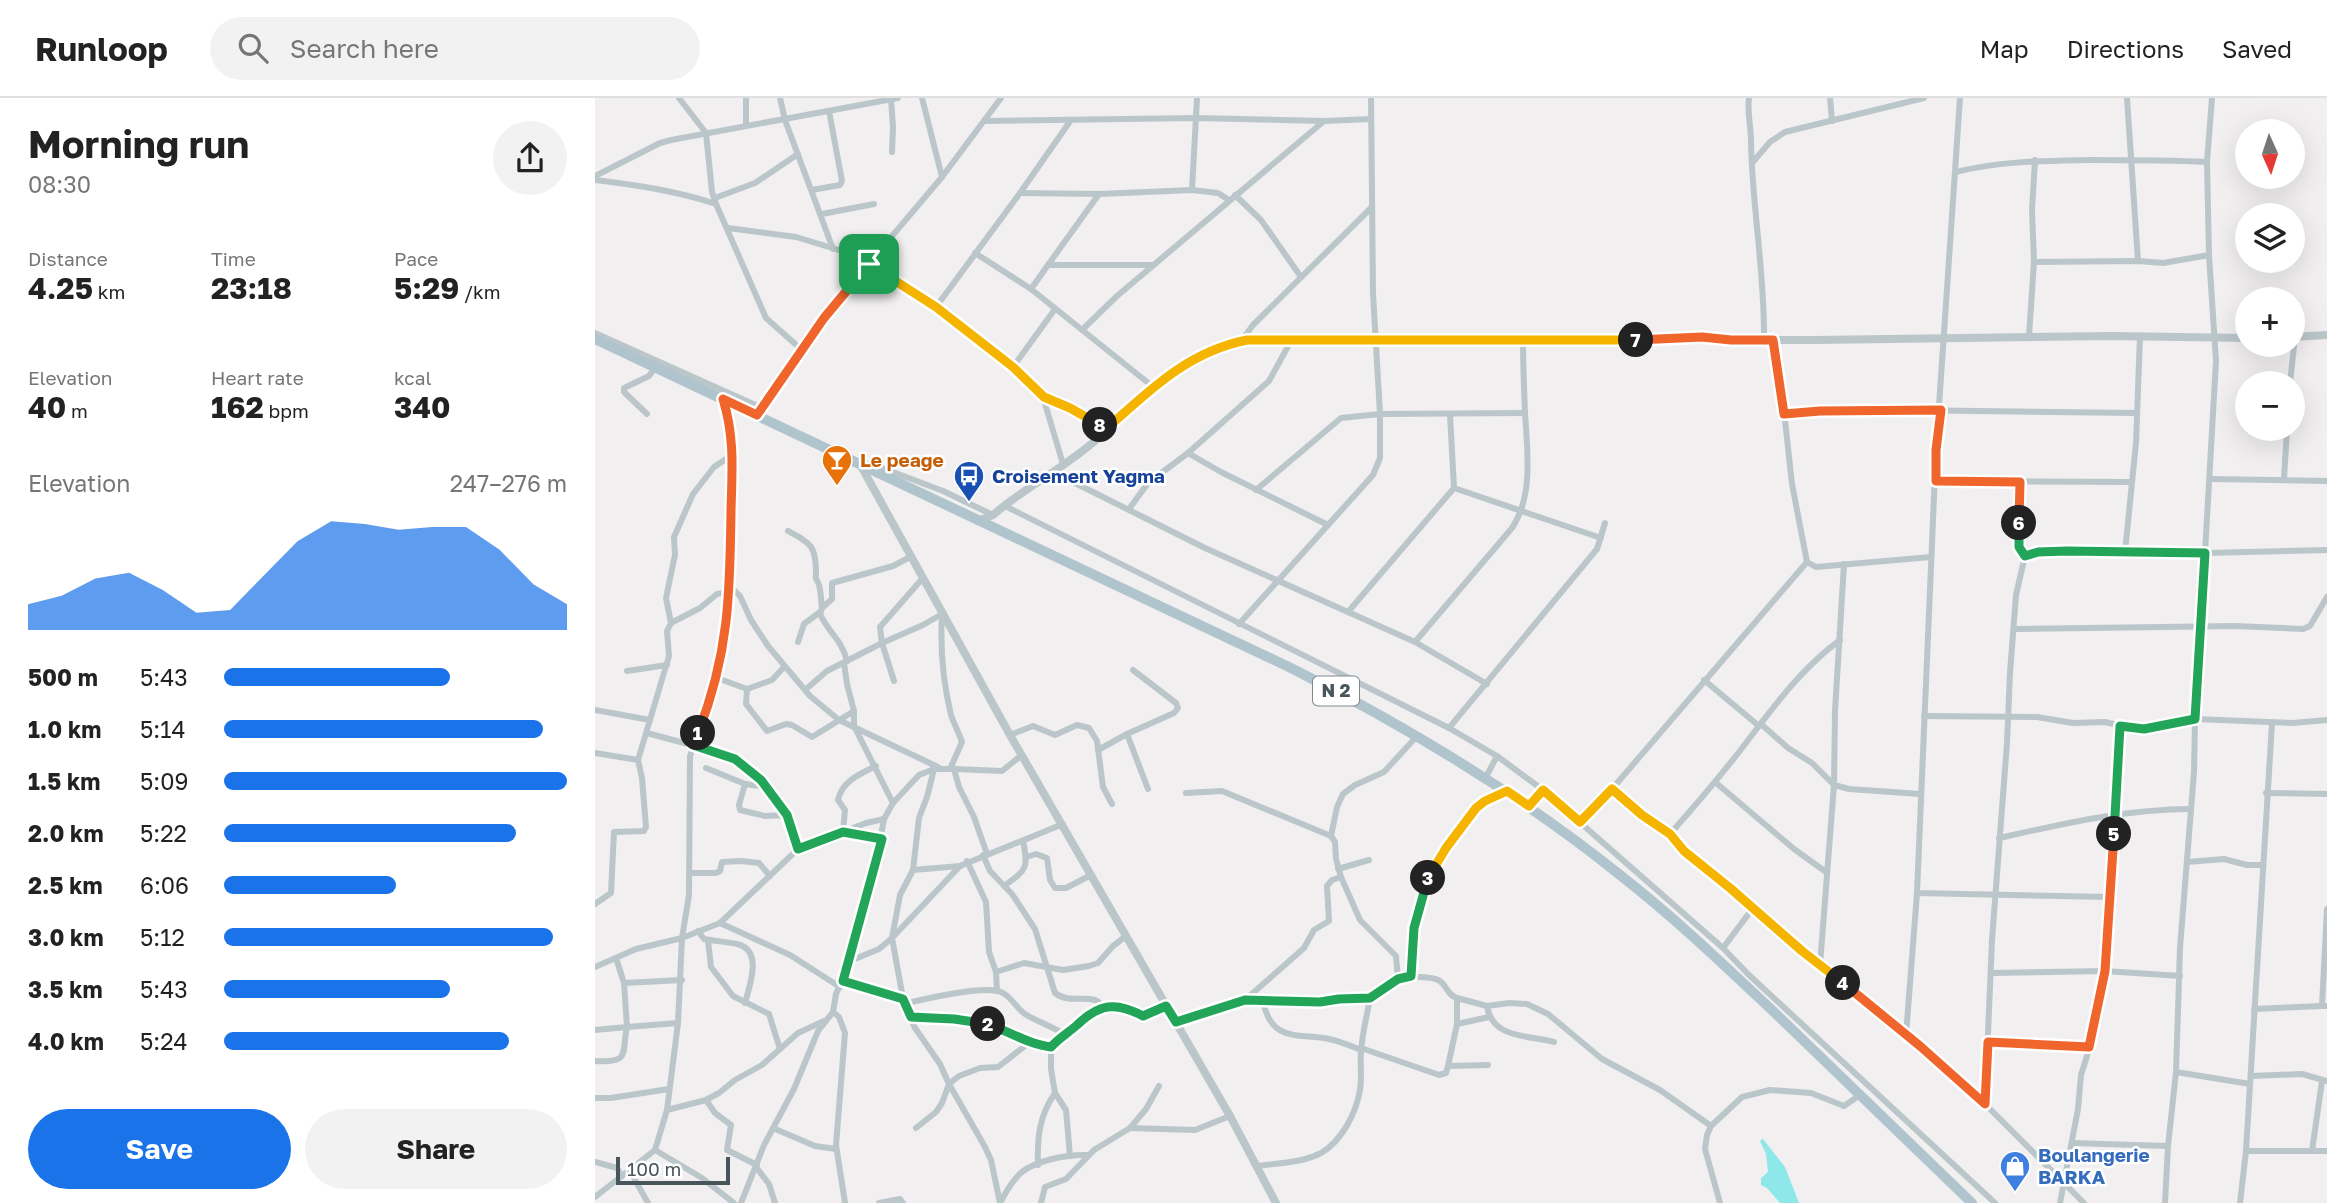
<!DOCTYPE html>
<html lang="en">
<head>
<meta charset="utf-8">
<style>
	body { margin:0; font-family:"Golos Text",sans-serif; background:#f2f2f2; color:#222; height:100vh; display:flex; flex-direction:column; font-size:26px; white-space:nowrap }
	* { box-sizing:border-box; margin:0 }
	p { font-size:23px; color:#767676 }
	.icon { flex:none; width:38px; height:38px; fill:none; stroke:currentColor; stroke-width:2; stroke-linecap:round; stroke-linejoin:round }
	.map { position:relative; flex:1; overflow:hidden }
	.drawer { display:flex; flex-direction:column; background:#fff; width:595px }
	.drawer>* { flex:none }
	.needle { width:46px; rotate:177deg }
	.buttons { position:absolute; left:1640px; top:21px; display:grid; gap:14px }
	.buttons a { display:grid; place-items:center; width:70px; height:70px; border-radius:50%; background:#fff; box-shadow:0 7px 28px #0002; font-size:35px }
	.scale { position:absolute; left:21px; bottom:18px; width:114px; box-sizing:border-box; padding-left:7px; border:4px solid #48565c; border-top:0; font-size:19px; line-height:24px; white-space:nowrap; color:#48565c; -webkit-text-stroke:5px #fff; paint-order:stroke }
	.pin { position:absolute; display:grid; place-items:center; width:60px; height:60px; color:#fff; margin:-30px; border-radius:14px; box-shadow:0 4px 10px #0006 }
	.km { position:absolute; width:35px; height:35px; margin:-18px; border-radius:50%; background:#222; color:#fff; font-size:19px; line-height:35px; text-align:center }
	.round { display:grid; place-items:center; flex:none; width:74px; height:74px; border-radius:37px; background:#f2f2f2 }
	.head { display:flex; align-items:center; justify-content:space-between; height:119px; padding:0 28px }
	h1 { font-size:38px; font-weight:700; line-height:52px }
	.figures { display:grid; grid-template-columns:repeat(3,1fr); gap:10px; height:119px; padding:7px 28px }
	.figures div { display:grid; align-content:center }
	.figures b { font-size:30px; font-weight:700 }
	.figures small { font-size:19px; font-weight:400 }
	.figures p { font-size:19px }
	.chart { height:196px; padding:14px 28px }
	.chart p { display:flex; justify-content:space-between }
	.chart svg { width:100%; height:126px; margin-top:7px; fill:#1a73e8; opacity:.7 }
	.cta { display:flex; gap:14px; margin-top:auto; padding:14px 28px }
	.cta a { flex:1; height:80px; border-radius:42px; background:#1a73e8; color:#fff; font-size:28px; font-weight:700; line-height:80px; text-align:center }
	.cta a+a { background:#f2f2f2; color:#222 }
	ul { padding:0 28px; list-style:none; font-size:23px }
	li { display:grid; grid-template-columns:112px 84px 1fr; align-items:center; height:52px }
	li i { height:18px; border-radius:9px; background:#1a73e8 }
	header { display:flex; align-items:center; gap:42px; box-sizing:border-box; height:98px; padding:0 35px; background:#fff; border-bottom:2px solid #e0e0e0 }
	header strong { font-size:33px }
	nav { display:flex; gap:38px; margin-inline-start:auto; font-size:24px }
	.search { width:490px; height:63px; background:#f2f2f2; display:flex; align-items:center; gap:18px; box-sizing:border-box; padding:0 24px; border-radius:38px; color:#767676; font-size:26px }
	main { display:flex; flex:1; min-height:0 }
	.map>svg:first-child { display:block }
	.water { fill:#8ee7e8 }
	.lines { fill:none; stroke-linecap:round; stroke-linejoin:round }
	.minor { stroke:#bbc6cb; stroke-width:6 }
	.tertiary { stroke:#bbc6cb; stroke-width:8 }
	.primary { stroke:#b0c4cd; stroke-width:10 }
	.split-1-casing { stroke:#fff; stroke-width:14 }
	.split-2-casing { stroke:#fff; stroke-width:14 }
	.split-3-casing { stroke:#fff; stroke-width:14 }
	.split-4-casing { stroke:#fff; stroke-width:14 }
	.split-5-casing { stroke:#fff; stroke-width:14 }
	.split-6-casing { stroke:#fff; stroke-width:14 }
	.split-7-casing { stroke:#fff; stroke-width:14 }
	.split-8-casing { stroke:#fff; stroke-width:14 }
	.split-9-casing { stroke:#fff; stroke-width:14 }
	.split-1 { stroke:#f0652b; stroke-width:9 }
	.split-2 { stroke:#22a559; stroke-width:9 }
	.split-3 { stroke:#22a559; stroke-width:9 }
	.split-4 { stroke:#f5b400; stroke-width:9 }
	.split-5 { stroke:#f0652b; stroke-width:9 }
	.split-6 { stroke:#22a559; stroke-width:9 }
	.split-7 { stroke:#f0652b; stroke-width:9 }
	.split-8 { stroke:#f5b400; stroke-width:9 }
	.split-9 { stroke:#f5b400; stroke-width:9 }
	.labels { text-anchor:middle; stroke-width:5; stroke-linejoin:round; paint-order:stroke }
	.shield { fill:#fff; stroke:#7f898d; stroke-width:2 }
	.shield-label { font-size:18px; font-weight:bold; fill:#48565c }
	.food-label { font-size:19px; font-weight:bold; fill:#c56008; stroke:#fff; text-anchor:start }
	.transit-label { font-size:19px; font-weight:bold; fill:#164399; stroke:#fff; text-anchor:start }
	.shop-label { font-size:19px; font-weight:bold; fill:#366cbe; stroke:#fff; text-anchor:start }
</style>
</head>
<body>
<header>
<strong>Runloop</strong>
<div class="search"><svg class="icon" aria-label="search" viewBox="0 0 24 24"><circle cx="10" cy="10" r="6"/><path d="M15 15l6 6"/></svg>Search here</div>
<nav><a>Map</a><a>Directions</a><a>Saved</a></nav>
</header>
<main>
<section class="drawer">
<div class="head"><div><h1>Morning run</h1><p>08:30</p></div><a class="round"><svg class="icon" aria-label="share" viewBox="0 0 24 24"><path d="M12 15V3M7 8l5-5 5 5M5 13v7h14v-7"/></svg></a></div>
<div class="figures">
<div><p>Distance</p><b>4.25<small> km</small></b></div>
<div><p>Time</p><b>23:18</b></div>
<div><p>Pace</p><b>5:29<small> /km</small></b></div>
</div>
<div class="figures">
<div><p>Elevation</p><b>40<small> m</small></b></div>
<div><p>Heart rate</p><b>162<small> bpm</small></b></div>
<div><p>kcal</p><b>340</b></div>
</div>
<div class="chart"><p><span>Elevation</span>247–276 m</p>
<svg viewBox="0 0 160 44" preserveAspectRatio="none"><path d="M0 44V35L10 32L20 26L30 24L40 30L50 38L60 37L70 25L80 13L90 6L100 7L110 9L120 8L130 8L140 16L150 28L160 35V44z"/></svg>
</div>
<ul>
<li><b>500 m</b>5:43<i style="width:66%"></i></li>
<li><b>1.0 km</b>5:14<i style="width:93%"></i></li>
<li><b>1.5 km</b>5:09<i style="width:100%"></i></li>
<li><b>2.0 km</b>5:22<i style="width:85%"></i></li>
<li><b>2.5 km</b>6:06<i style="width:50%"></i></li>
<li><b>3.0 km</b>5:12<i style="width:96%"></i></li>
<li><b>3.5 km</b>5:43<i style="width:66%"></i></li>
<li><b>4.0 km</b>5:24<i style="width:83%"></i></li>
</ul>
<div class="cta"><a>Save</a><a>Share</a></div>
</section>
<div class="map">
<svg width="1732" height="1105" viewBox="0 0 1732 1105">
	<rect width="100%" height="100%" fill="#f1efef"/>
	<path class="water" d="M1168,1041L1190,1069L1204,1105H1185L1172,1090L1166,1087V1080L1173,1074L1171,1056L1165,1043Z"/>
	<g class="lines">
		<g class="minor">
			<path d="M84,0L111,35L117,94L121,106"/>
			<path d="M151,0V28"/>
			<path d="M185,0L190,22L238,151"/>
			<path d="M327,0L347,79"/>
			<path d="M776,0L778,195L785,316L930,315"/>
			<path d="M1154,0C1152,15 1156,28 1156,43C1157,109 1170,175 1169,242"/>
			<path d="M1235,0L1237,23"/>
			<path d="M1365,0L1341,352L1322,795L1515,799"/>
			<path d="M1532,0L1543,163"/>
			<path d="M1617,0L1612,64L1614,157L1621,263L1610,455L1732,452"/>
			<path d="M296,1L298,29L297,54"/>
			<path d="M390,23L602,20L729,23L776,21"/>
			<path d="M1157,65L1175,44L1190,34L1329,0"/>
			<path d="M1361,74C1405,63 1448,63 1494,62C1534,62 1573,62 1612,64"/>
			<path d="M0,78L65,45L76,42L303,0"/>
			<path d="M0,82C41,87 82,93 121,106L171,220L207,252"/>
			<path d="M217,92L245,87L247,83L234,13"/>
			<path d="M597,92L602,0"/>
			<path d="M425,95L504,96L597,92L623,95L634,102"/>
			<path d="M504,96L453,167H558"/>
			<path d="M640,97L666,122L706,179"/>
			<path d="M120,100L160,85L203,56"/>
			<path d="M227,116L279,106"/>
			<path d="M133,130L201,139L277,162"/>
			<path d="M380,155L436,191L557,288"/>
			<path d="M1439,164L1543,163L1568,165L1614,157"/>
			<path d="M274,166L341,209"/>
			<path d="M436,191L453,167"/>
			<path d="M487,232L522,198L729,23"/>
			<path d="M0,235L167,310"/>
			<path d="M1434,238L1439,164L1437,112L1440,62"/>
			<path d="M1178,241L1185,277L1197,386L1212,464L1221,469L1336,459"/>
			<path d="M647,242L658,227L777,109"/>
			<path d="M418,269L460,211"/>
			<path d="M1695,285L1700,239"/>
			<path d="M448,299L475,310L511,331"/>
			<path d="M52,316L29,294V290L54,278L60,270"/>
			<path d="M1189,316L1225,313L1306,312L1541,315"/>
			<path d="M162,317L238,208L347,79L406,0"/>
			<path d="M855,317L859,390"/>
			<path d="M593,355L626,374L733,427"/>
			<path d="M267,366H277L348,393L398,417"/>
			<path d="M468,366L448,299L418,269L341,209L425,95L476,22"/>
			<path d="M458,374L610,450L820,544L892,586"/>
			<path d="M1615,381L1732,383"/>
			<path d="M1689,381L1692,331"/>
			<path d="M1341,383L1536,384"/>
			<path d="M410,408L854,630L902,658L891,679"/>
			<path d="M534,411L553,385L593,355L674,283L697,241"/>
			<path d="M193,433C217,446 221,448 221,476C220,484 222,480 224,487C226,494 226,503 227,510"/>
			<path d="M1530,454L1541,345L1545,238"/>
			<path d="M1430,458L1443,454L1472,453L1610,455L1600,621L1599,674L1585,850L1581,974L1573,1048L1570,1105"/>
			<path d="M135,488L145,498L156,522L173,548L215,598L244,622L343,669"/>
			<path d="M753,514L859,390L1006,440"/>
			<path d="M76,525L105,510L122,496L135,494"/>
			<path d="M644,526L778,377L785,360V316L746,320L661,392"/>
			<path d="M1419,531L1640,528L1708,531L1715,528L1732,499"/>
			<path d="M203,544L209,526L225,514"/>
			<path d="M820,544L917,430C939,397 932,352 930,314C929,290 928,266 928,243"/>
			<path d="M252,563C246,540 235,537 225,516L227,510L237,501V485L298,468L315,459"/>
			<path d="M249,565L252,586L259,613V628L298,705"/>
			<path d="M32,573L72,567"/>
			<path d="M122,580L152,591L177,582L189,569"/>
			<path d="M1109,582L1164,628"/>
			<path d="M299,583L287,545L328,527L347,516"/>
			<path d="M152,591L151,606L172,633L191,626L197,627L217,639L259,613"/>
			<path d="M210,592L232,573L287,545L285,529L327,481"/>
			<path d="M0,612L55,622"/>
			<path d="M1329,618L1442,619L1478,625L1510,624L1539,631L1600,621L1697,625L1732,622"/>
			<path d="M1166,626L1193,650L1217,665L1239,687L1254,691L1325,696"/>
			<path d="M854,630L1002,451L1010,425"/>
			<path d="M52,635L130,656C143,662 157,671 166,682C171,688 174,695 179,701C193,718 198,728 203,751"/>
			<path d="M532,636L553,691"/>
			<path d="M415,637L438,628L460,637L482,627L494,630L502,643L508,689L517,706"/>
			<path d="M503,652L532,636L579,615L583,610L581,605L538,572"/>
			<path d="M0,655L43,662"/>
			<path d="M902,658L948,692L934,708"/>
			<path d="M281,668C265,676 247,683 243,702L250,712L248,734L287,741"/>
			<path d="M111,670L150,686"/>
			<path d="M339,671L332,699L324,720L318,772L305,797L297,840L309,906L320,930L345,966L354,986L390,1049L396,1062L405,1105"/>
			<path d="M355,671H359L364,689L379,719L392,756"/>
			<path d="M359,671L407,673L427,657"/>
			<path d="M1120,684L1199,751L1231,774"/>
			<path d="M171,689L150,686L144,707L145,712L170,718L192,717"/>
			<path d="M1017,691L1047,717L1075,736L1089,753L1135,790L1207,853L1325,948L1390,1006L1489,1105"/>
			<path d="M948,692L1128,850L1154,877L1400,1105"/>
			<path d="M591,695L627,693L736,738L740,744L741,761L746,779L765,822L801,858L803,881"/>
			<path d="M1671,695L1732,696"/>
			<path d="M985,724L1017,691L1212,464"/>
			<path d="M1075,736C1099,709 1122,682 1144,654C1175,614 1204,572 1245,542"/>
			<path d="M736,738L742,709L748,696L760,687L789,674L822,638"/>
			<path d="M1404,740C1467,726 1531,711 1596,711"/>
			<path d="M388,757L395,773L417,796L440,831L460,895C473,905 486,898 500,902C504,903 506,907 510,909"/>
			<path d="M431,759L441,756L452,760L455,782L460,790H471L496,777"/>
			<path d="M372,763L391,804L394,854L401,874L402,893"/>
			<path d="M1592,764L1629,761L1652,767H1668"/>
			<path d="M743,771L774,762"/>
			<path d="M318,772L365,768"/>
			<path d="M95,775H121L125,773L127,764L146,763L164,765L175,778"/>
			<path d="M409,788C431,772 434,771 428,743"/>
			<path d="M0,806L16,795L19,734L49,733L51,729L47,680L43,662L74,558L72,533L76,525L71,500L80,457L79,439L98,396L119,369L137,357"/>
			<path d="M1732,811L1727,908H1732"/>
			<path d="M125,825L203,751L271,725L289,721"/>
			<path d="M103,833L109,841C120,843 132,844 142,846C169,852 154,889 150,905"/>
			<path d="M113,842L116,869L138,898L174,916L185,951"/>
			<path d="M1128,850L1158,810"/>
			<path d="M21,860L29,885L87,882"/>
			<path d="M255,863L284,851L297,840L365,768L468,726"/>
			<path d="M1225,867L1239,687L1240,613L1249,466"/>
			<path d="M0,869L41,851L87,840L125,825L195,857L245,889"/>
			<path d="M401,874L429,865L468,872L494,868L503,865L518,848L531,838"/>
			<path d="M1397,875L1510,873L1585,878"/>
			<path d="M816,879C824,879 838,878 845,883C853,889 852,897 862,900"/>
			<path d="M248,883L308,901"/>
			<path d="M650,902L709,850L719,832L734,823L732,788L737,782L746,779"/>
			<path d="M668,903C676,945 704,935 734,941C745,943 756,948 766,952"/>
			<path d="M309,906C329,901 389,887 406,894C416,898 421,910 430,916C441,923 456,928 469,936"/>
			<path d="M892,908L914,905L932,906L953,916L1007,961L1065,992L1116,1028"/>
			<path d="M1659,911L1727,908"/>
			<path d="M238,914L244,919L250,935L241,1047L250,1105"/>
			<path d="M316,919C340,920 365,920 388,925C412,930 432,946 456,949"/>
			<path d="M581,924L650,902L725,904L744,901L775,900L803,881L816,879L819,830L831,785L839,770L881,710L911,694"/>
			<path d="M862,926L894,919"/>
			<path d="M0,932L32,929L29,885"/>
			<path d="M1311,937L1322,795"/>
			<path d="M1393,944L1494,949"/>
			<path d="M766,950L844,977L851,975L853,968L893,967"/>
			<path d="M0,963C37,965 26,955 32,929L83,925"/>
			<path d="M853,968L862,926V900L892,908C897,941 933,937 959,944"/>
			<path d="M1581,974L1655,986"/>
			<path d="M1656,978L1707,976L1732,983"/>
			<path d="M1727,983L1717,1053H1732"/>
			<path d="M0,1000H16L74,991"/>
			<path d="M111,1002L120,1015L136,1027L132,1052L162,1067"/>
			<path d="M1390,1006L1397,842L1412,645L1415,575L1421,497L1430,458L1424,449L1425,384"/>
			<path d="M72,1012L111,1002L124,995L140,982L167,967L203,935L229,923"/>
			<path d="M178,1030L220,1048L241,1051"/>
			<path d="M321,1030L341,1014L347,1005L354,986L364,978L385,970L403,969L435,944"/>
			<path d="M535,1030L600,1032L635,1018"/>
			<path d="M1477,1045L1573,1048"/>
			<path d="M60,1052L107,1080L139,1105"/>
			<path d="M1651,1053H1717"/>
			<path d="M475,1058L471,1012L460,995L456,971V949C464,940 473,935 482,927C505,906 519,903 548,918L571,908"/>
			<path d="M0,1064L22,1070L27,1078"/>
			<path d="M443,1067C442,1040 444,1018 460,995"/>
			<path d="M662,1068C682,1065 707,1065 726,1055C747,1043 761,1015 765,992C767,979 765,966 766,954C767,936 772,918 775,900"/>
			<path d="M161,1069L174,1086L180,1105"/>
			<path d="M35,1073L53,1105"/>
			<path d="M0,1099L60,1052L72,1012L83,925L87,840L94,797L95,658L122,580L134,505L137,336L128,301"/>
			<path d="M146,1105L169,1047L199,991L223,933L238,914L241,896L255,863L264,823L280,770L289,721L298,705L324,677L339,671H355L367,644C364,635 359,626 356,617C348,584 345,550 347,516"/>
			<path d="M284,1105L305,1101L308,1105"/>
			<path d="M405,1105C411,1094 418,1081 428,1073C444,1062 473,1056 493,1057"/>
			<path d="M446,1105L450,1089L471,1081L499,1052L535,1030L551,1011L564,988"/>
			<path d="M1125,1105L1110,1051L1112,1037L1116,1028L1147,999L1175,992L1216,995L1249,1008L1265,997"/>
			<path d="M1465,1105L1483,1011L1486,977L1492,958L1510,873L1525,628"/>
			<path d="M1645,1105L1651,1053L1677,625"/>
		</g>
		<g class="tertiary">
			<path d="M1698,239L1732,237"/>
			<path d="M266,368L415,637L635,1018L681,1105"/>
			<path d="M383,423L398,417C430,389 470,370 502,341C549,299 587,255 652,241L1007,243L1077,242L1107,239L1136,242H1220L1517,238L1652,240"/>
		</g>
		<path class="primary" d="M0,241L694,569C811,628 923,695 1025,777C1079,819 1129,867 1179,914C1245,978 1311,1042 1377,1105"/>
	</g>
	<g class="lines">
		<g class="split-1-casing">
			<path id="split-1" d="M103,635C134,556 135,496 136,413C137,372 140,340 128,301L162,317L229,220L274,166"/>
		</g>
		<g class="split-2-casing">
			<path id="split-2" d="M103,635L98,647L140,661L166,682L192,717L203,751L248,734L287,741L248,883L308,901L316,919L359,921L393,926"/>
		</g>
		<g class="split-3-casing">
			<path id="split-3" d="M393,926C414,934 434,946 456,949C464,940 473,935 482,927C504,906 520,903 548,918L571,908L581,924L650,902L725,904L744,901L775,900L803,881L816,878L819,830L833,780"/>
		</g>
		<g class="split-4-casing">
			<path id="split-4" d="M833,780L851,750L881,710L890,703L912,693L934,708L948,692L985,724L1017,691L1047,717L1075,736L1089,753L1135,790L1207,853L1248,885"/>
		</g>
		<g class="split-5-casing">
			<path id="split-5" d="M1248,885L1325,948L1390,1006L1393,944L1494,949L1510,873L1519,736"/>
		</g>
		<g class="split-6-casing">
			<path id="split-6" d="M1424,425V449L1430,458L1443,454L1472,453L1610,455L1600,621L1549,631L1525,628L1519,736"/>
		</g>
		<g class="split-7-casing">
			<path id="split-7" d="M1041,242L1107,239L1136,242H1178L1189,316L1225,313L1346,312L1341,352V383L1425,384L1424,425"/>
		</g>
		<g class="split-8-casing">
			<path id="split-8" d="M505,327L511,331C555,292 592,254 652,242H1041"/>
		</g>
		<g class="split-9-casing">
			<path id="split-9" d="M274,166L341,209L418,269L449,299L475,310L505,327"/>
		</g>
		<use href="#split-1" class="split-1"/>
		<use href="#split-2" class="split-2"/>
		<use href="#split-3" class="split-3"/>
		<use href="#split-4" class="split-4"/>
		<use href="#split-5" class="split-5"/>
		<use href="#split-6" class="split-6"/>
		<use href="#split-7" class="split-7"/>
		<use href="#split-8" class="split-8"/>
		<use href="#split-9" class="split-9"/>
	</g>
	<defs>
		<g id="bar-pin" transform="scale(1.575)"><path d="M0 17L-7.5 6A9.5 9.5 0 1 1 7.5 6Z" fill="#e8710a" stroke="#fff"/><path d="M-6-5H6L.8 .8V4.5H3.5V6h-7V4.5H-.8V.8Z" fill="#fff"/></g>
		<g id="bus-pin" transform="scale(1.575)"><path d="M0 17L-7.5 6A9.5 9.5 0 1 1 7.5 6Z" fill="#1a4fb4" stroke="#fff"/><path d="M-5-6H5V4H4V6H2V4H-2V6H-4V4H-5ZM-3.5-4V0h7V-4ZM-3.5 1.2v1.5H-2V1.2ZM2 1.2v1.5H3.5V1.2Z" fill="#fff"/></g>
		<g id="shop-pin" transform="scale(1.575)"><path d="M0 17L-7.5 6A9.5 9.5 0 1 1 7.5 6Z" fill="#3f7fe0" stroke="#fff"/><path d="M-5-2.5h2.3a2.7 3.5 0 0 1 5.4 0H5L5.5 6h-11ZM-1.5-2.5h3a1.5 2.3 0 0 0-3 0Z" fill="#fff"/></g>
	</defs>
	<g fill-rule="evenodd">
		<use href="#bar-pin" x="242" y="362"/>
		<use href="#bus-pin" x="374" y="378"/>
		<use href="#shop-pin" x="1420" y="1068"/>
	</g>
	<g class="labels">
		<rect class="shield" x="718" y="578.5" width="46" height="29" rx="5"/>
		<g class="shield-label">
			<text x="741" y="599">N 2</text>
		</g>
		<g class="food-label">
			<text x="265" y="369">Le peage</text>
		</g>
		<g class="transit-label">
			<text x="397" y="385">Croisement Yagma</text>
		</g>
		<g class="shop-label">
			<text x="1443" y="1064">Boulangerie<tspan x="1443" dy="22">BARKA</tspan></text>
		</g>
	</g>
</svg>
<div class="buttons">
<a><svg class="needle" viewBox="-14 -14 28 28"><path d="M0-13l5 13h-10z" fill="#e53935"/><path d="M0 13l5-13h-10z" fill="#767676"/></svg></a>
<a><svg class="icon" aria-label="layers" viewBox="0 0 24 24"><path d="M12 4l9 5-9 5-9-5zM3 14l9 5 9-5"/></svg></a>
<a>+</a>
<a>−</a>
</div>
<div class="scale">100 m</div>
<div class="pin" style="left:274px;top:166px;background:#1e9e55"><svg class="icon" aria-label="arrive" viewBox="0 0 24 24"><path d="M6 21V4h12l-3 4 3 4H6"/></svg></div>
<b class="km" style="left:103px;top:635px">1</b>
<b class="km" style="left:393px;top:926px">2</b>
<b class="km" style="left:833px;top:780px">3</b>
<b class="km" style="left:1248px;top:885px">4</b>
<b class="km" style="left:1519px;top:736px">5</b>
<b class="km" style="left:1424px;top:425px">6</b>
<b class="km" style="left:1041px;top:242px">7</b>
<b class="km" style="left:505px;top:327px">8</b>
</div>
</main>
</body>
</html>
